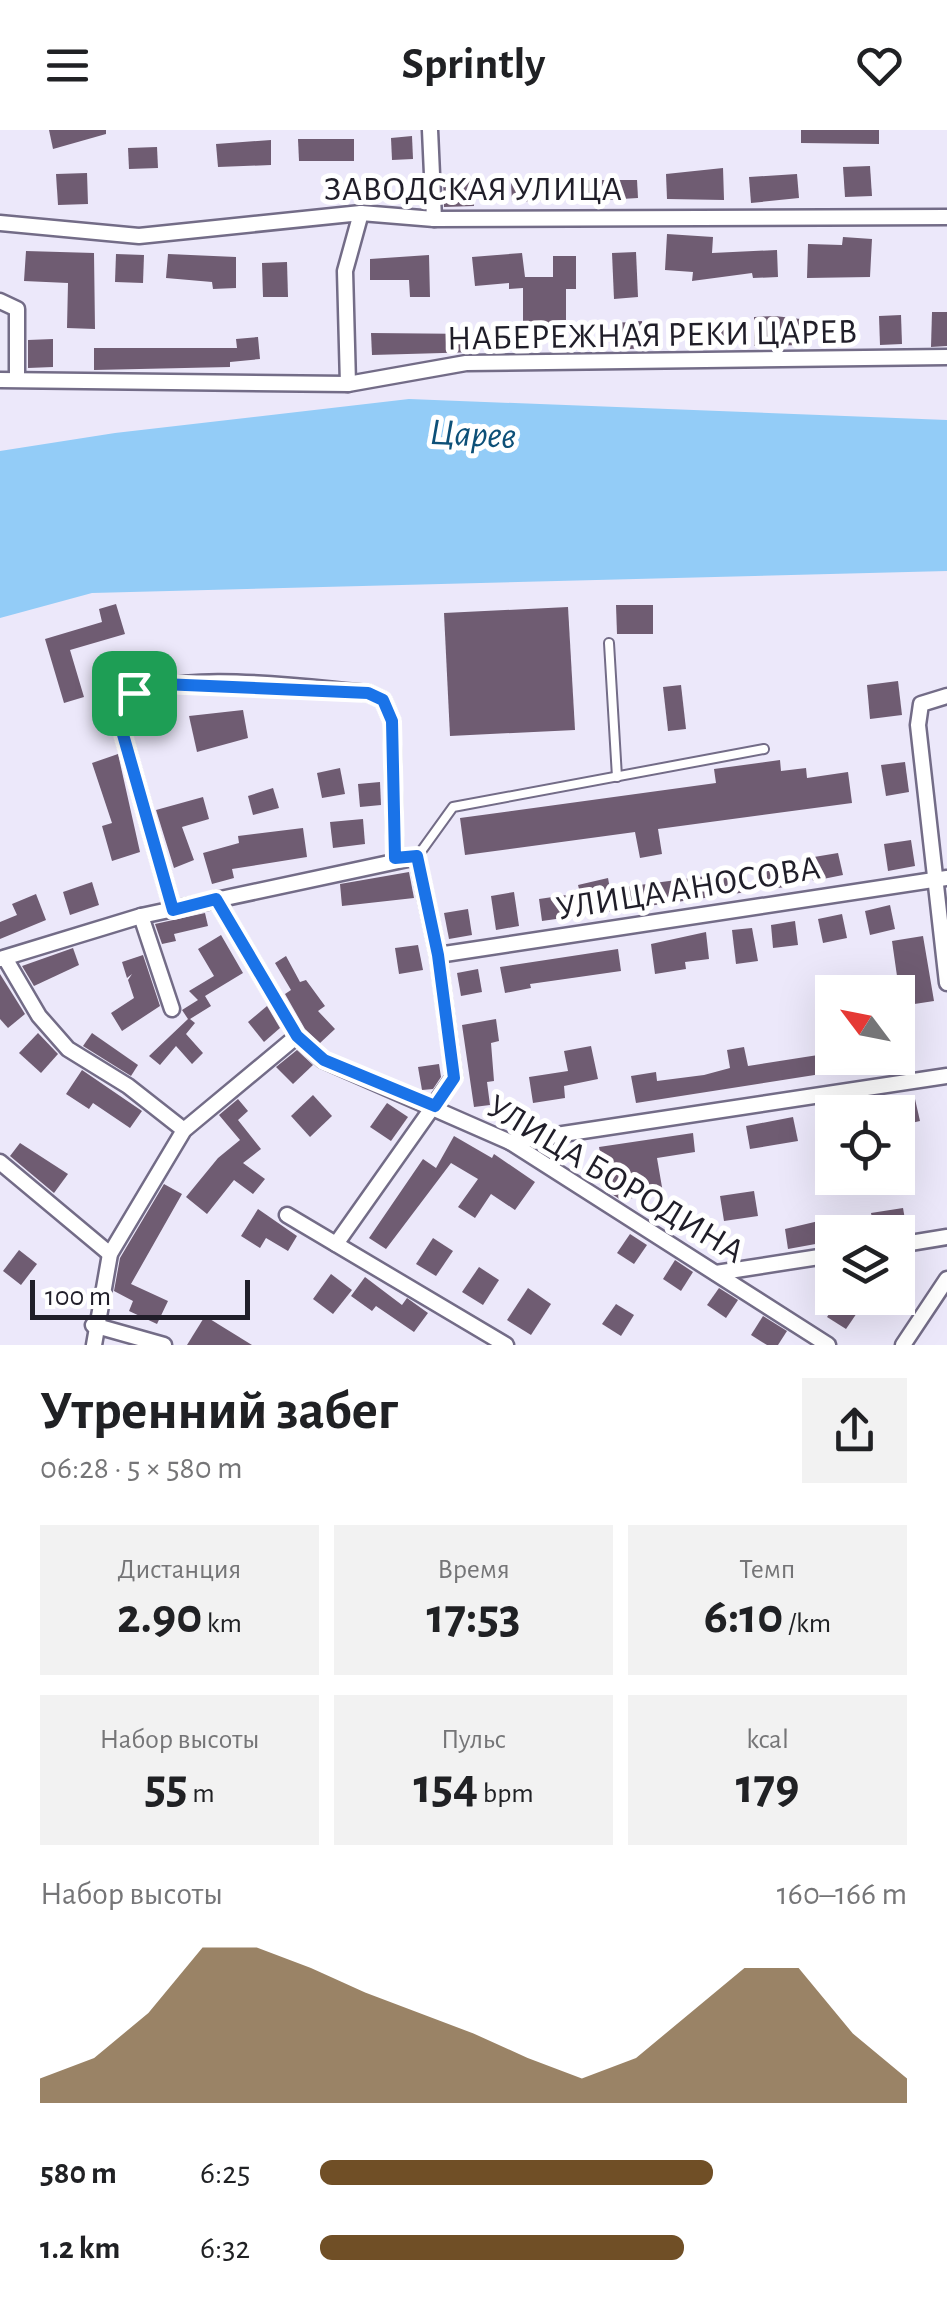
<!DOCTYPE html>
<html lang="ru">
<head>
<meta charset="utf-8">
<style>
	body { margin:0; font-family:"Alegreya Sans",sans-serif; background:#f2f2f2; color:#202124; height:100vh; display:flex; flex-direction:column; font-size:38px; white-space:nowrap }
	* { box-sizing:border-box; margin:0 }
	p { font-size:32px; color:#757577 }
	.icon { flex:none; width:55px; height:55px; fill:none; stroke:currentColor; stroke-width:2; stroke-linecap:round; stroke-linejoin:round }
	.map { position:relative; height:1215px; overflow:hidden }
	.sheet { display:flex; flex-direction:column; background:#fff; flex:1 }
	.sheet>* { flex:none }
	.needle { width:65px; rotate:302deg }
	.fabs { position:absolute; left:815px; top:845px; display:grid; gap:20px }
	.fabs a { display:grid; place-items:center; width:100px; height:100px; border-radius:0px; background:#fff; box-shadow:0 10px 40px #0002; font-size:50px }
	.scale { position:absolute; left:30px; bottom:25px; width:220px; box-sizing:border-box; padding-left:10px; border:5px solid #201e29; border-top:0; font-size:28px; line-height:35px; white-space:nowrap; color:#201e29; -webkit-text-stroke:8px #fff; paint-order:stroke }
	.pin { position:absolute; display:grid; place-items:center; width:85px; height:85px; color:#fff; margin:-42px; border-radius:20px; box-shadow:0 5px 15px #0006 }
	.round { display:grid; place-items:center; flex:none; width:105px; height:105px; border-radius:0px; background:#f2f2f2 }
	.headline { display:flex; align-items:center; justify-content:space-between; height:170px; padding:0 40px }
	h1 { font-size:55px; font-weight:700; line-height:75px }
	.figures { display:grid; grid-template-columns:repeat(3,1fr); gap:15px; height:170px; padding:10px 40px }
	.figures div { display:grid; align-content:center; border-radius:0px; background:#f2f2f2; text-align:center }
	.figures b { font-size:50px; font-weight:700 }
	.figures small { font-size:28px; font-weight:400 }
	.figures p { font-size:28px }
	.chart { height:280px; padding:20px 40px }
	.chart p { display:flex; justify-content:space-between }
	.chart svg { width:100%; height:180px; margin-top:10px; fill:#704f26; opacity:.7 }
	ul { padding:0 40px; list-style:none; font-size:32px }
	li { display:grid; grid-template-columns:160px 120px 1fr; align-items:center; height:75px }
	li i { height:25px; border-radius:12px; background:#704f26 }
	header { display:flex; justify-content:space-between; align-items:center; height:130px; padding:0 40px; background:#fff; font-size:45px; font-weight:700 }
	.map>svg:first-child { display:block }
	.water { fill:#93ccf7 }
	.building { fill:#6f5c72 }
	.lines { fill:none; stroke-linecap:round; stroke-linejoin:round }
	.service-casing { stroke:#736c87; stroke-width:12 }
	.minor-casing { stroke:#736c87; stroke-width:19 }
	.service { stroke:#fff; stroke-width:8 }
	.minor { stroke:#fff; stroke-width:14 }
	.route-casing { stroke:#fff; stroke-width:20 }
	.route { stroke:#1a73e8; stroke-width:12 }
	.labels { text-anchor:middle; stroke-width:10; stroke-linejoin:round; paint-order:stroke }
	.street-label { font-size:35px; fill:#201e29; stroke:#fff }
	.water-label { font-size:38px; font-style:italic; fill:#0d5078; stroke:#fff }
</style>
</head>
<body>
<header><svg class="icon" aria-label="menu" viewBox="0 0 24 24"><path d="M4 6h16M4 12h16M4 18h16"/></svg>Sprintly<svg class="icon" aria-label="heart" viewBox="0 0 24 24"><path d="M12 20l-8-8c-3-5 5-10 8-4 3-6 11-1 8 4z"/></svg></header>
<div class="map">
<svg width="947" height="1215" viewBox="0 0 947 1215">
	<rect width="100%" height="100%" fill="#ece8fa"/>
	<path class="water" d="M409,269L947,290V441L92,463L0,488V321L115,303Z"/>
	<g class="building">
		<path d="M49,0H106V4L53,19Z"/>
		<path d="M801,0H879V14L801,13Z"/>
		<path d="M412,6L413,29L392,30L391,8Z"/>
		<path d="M298,9H354V31H299Z"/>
		<path d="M271,10V35L218,37L216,14Z"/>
		<path d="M157,17L158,38L129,39L128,18Z"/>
		<path d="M870,36L872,66L845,67L843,37Z"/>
		<path d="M723,38L724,70L667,69L666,44Z"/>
		<path d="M87,43L88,74L58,75L56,44Z"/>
		<path d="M797,44L799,68L751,73L749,47Z"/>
		<path d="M473,48L474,76L444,77L443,49Z"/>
		<path d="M558,48L559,70L512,72L511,53Z"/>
		<path d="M588,50H637L638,68L588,71Z"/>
		<path d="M667,104L713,107L712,123L777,120L778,147L753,148L752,143L692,151L693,142L665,140Z"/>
		<path d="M843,107L872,109L870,147L807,148L808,114L842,115Z"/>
		<path d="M26,121L94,123L95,199L67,198L68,153L24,151Z"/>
		<path d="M636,122L638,167L614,169L612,123Z"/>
		<path d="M522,123L525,147H553V126H576V159H566V209H537V220L523,221V158L509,159V153L475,156L472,127Z"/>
		<path d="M116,124L144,125L143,153L115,152Z"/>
		<path d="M168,124L236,127V158L213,159L212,152L166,148Z"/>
		<path d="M429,125L430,167H410L409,150H370V129Z"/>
		<path d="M287,132L288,167H263L262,133Z"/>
		<path d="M932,182H947V216L931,217Z"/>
		<path d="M901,185L902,214L880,215L879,186Z"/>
		<path d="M775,186L809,190L808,215L754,216V187Z"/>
		<path d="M642,191L644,218L616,220L615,193Z"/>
		<path d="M708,193H728V216L709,217Z"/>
		<path d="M371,203L476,204L478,222L372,225Z"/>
		<path d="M258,207L260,229L230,232V237L94,240V218H237L236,209Z"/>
		<path d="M53,209V237L28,238V210Z"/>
		<path d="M116,474L125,504L70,520L84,567L64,573L45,509L102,492L99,479Z"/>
		<path d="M616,475H653V504H617Z"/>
		<path d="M568,477L575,600L450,606L444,483Z"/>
		<path d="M898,551L902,585L870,589L867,555Z"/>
		<path d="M681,555L686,599L668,601L663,557Z"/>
		<path d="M159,569L163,587L138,592L135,577Z"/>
		<path d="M243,580L248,608L197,622L189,586Z"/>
		<path d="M118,624L140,722L112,731L102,696L112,693L92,633Z"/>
		<path d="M780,630L781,641L806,638L807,648L848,642L852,673L658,699L662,724L640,728L635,702L465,725L460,688L716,653L714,639Z"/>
		<path d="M905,632L909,662L886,666L881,635Z"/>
		<path d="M340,638L345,664L322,668L317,643Z"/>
		<path d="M380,652L381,675L360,677L358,654Z"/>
		<path d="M273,658L279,678L253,685L248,666Z"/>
		<path d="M203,667L209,689L182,697L194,730L174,738L156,680Z"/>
		<path d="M363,689L365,714L333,718L330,692Z"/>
		<path d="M303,698L307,727L232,739L234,748L212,754L203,723L239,713L238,706Z"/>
		<path d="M911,710L915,736L888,741L884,714Z"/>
		<path d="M838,723L843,745L813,751L808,728Z"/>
		<path d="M784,734L786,757L768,759L766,736Z"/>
		<path d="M743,741L747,762L542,791L539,769L580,763L578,755L608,748L610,759Z"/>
		<path d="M409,742L414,768L342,776L340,754Z"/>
		<path d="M92,752L99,775L70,785L63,762Z"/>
		<path d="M514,762L519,796L496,800L491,766Z"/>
		<path d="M36,764L46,790L0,809V792L17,785L12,774Z"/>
		<path d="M890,775L895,799L870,805L865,781Z"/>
		<path d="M468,779L472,805L449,809L444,783Z"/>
		<path d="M205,783L208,796L174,804L176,811L162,814L155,794Z"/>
		<path d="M842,784L847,808L823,813L818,789Z"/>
		<path d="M795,791L798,815L773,818L771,795Z"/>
		<path d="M752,798L758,831L736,834L732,800Z"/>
		<path d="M706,802L709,829L685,832L686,839L655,844L651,814Z"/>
		<path d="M221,805L243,843L205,866L211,876L190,889L195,893L186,904L203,923L192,934L176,916L160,935L149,926L188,889L182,880L198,870L189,861L214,846L198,819Z"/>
		<path d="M923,806L934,871L908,875L904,852L898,853L892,811Z"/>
		<path d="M418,815L423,840L399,844L395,818Z"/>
		<path d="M73,818L79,835L34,856L22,836Z"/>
		<path d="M618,819L621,841L530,854L531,858L505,863L500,837Z"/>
		<path d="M143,825L160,876L122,901L111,883L134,868L128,850L132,844L127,848L122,832Z"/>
		<path d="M286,826L300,852L306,850L325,876L318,881L335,899L320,913L305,899L285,864L291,860L275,833Z"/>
		<path d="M478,839L482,862L461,866L457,843Z"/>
		<path d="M0,844L25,884L8,898L0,889Z"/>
		<path d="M267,876L280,898L264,912L248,892Z"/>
		<path d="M496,889L499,911L491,913L494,951L487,952L490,975L474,977L462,895Z"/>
		<path d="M38,903L58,924L41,943L19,923Z"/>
		<path d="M92,903L138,935L131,946L83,916Z"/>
		<path d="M591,916L598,949L564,956L565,968L533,973L529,947L568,941L564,921Z"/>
		<path d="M744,917L748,936L818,925L821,944L636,973L631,946L656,942L657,951L704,945L730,938L727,920Z"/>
		<path d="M297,920L313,935L293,954L276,937Z"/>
		<path d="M842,928H888V934L844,941Z"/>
		<path d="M439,934L441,947L433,959L422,960L418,937Z"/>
		<path d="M82,940L142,981L130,998L93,973L89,979L66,964Z"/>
		<path d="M313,965L332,986L310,1007L291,986Z"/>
		<path d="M238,969L248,981L238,990L261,1019L243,1033L265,1049L253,1064L234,1050L207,1084L186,1067L218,1028L240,1010L219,985Z"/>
		<path d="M915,969L920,991L898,996V973Z"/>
		<path d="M387,973L408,987L391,1011L370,997Z"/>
		<path d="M793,987L798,1011L750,1019L746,996Z"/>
		<path d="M693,1003L695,1022L657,1028L663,1063L621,1070L607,1061L599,1017Z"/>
		<path d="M454,1006L492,1028L494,1024L535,1052L515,1080L491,1064L475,1088L458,1077L478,1049L451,1033L386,1119L369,1108L423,1029L436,1038Z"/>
		<path d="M20,1013L68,1044L54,1063L10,1026Z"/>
		<path d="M164,1054L182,1064L131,1154L168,1171L157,1194L129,1181L133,1171L114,1161L120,1128Z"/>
		<path d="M754,1061L758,1086L724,1091L720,1066Z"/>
		<path d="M903,1078L907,1101L875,1102L871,1083Z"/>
		<path d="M258,1079L297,1106L288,1121L266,1108L260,1118L241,1106Z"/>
		<path d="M844,1085L847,1102H832V1111L788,1119L785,1099Z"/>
		<path d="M630,1104L647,1115L634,1134L617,1123Z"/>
		<path d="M433,1108L453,1121L436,1146L416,1134Z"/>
		<path d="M19,1120L37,1134L21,1155L3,1141Z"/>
		<path d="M675,1130L693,1142L681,1161L663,1149Z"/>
		<path d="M479,1137L499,1150L483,1175L462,1162Z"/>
		<path d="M331,1144L352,1160L333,1184L313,1169Z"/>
		<path d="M365,1147L402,1175L407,1168L428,1183L414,1202L376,1176L372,1181L351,1166Z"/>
		<path d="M528,1158L551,1174L531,1205L507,1190Z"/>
		<path d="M719,1158L738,1170L726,1188L707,1175Z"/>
		<path d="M840,1168L859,1180L846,1199L827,1187Z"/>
		<path d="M616,1174L634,1185L621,1206L602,1194Z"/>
		<path d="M205,1186L252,1215H187Z"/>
		<path d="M763,1186L787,1201L778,1215H767L751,1205Z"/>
	</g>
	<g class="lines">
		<g class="service-casing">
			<g id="service">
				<path d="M609,513L617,647"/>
				<path d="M417,727L453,677L764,619"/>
			</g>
		</g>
		<g class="minor-casing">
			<g id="minor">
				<path d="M430,0L434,89"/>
				<path d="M0,93L139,106L361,83L434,89L947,87"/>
				<path d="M0,171L17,179V249"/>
				<path d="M0,250L348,254L466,233L947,227"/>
				<path d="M348,254L345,141L361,83"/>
				<path d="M947,566L921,574L918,595L947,853"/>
				<path d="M216,769L297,906L323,930L510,1012L828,1215"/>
				<path d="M173,780L118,587L120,572C172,537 305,558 368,563L383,570L392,591L395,728"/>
				<path d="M141,786L172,879"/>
				<path d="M438,825L947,748"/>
				<path d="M5,828L39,886L68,919L128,956L184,1000"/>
				<path d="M0,829L141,786L417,727L438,825L454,947L336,1114"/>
				<path d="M510,1012L947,946"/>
				<path d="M0,1032L110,1124"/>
				<path d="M287,1085L506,1215"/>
				<path d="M898,1115L947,1107"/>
				<path d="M716,1143L832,1125"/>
				<path d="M93,1195L164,1215"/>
				<path d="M94,1215L110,1124L184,1000L297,906"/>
				<path d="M903,1215L947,1149"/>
			</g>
		</g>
		<use href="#service" class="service"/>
		<use href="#minor" class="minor"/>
	</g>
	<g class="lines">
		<g class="route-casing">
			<path id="route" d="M162,554L368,563L383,570L392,591L395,728L417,726L438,825L454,948L435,976L324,930L297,906L216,769L173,780L118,587L120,572Z"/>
		</g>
		<use href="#route" class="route"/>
	</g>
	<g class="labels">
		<g class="street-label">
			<text x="473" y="70">ЗАВОДСКАЯ УЛИЦА</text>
			<text transform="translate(652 204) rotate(-1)" y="12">НАБЕРЕЖНАЯ РЕКИ ЦАРЕВ</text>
			<text transform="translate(688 757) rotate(-9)" y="12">УЛИЦА АНОСОВА</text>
			<text transform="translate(616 1048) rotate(31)" y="12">УЛИЦА БОРОДИНА</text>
		</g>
		<g class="water-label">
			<text transform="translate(473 303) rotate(3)" y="13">Царев</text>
		</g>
	</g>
</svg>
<div class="fabs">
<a><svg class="needle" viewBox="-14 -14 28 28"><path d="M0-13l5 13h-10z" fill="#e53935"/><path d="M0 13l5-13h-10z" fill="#757577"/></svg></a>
<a><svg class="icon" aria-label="locate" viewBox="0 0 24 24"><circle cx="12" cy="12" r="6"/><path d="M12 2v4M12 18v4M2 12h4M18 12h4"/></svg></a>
<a><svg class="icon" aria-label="layers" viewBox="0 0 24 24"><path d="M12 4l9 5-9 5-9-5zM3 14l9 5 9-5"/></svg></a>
</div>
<div class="scale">100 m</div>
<div class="pin" style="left:134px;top:563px;background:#1e9e55"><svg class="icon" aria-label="arrive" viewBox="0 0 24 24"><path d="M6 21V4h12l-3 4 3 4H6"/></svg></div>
</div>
<section class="sheet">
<div class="headline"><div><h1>Утренний забег</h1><p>06:28 · 5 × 580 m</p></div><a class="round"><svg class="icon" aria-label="share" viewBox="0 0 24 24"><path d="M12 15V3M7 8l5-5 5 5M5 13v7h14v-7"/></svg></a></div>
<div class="figures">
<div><p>Дистанция</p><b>2.90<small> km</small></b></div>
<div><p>Время</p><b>17:53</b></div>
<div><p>Темп</p><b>6:10<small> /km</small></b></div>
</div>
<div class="figures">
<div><p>Набор высоты</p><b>55<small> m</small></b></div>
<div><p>Пульс</p><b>154<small> bpm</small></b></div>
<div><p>kcal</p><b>179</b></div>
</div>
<div class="chart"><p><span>Набор высоты</span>160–166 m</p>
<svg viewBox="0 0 160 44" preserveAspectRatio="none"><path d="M0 44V38L10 33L20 22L30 6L40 6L50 11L60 17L70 22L80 27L90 33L100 38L110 33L120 22L130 11L140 11L150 27L160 38V44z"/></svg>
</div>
<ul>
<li><b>580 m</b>6:25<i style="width:67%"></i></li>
<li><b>1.2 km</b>6:32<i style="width:62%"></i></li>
</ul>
</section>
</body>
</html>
